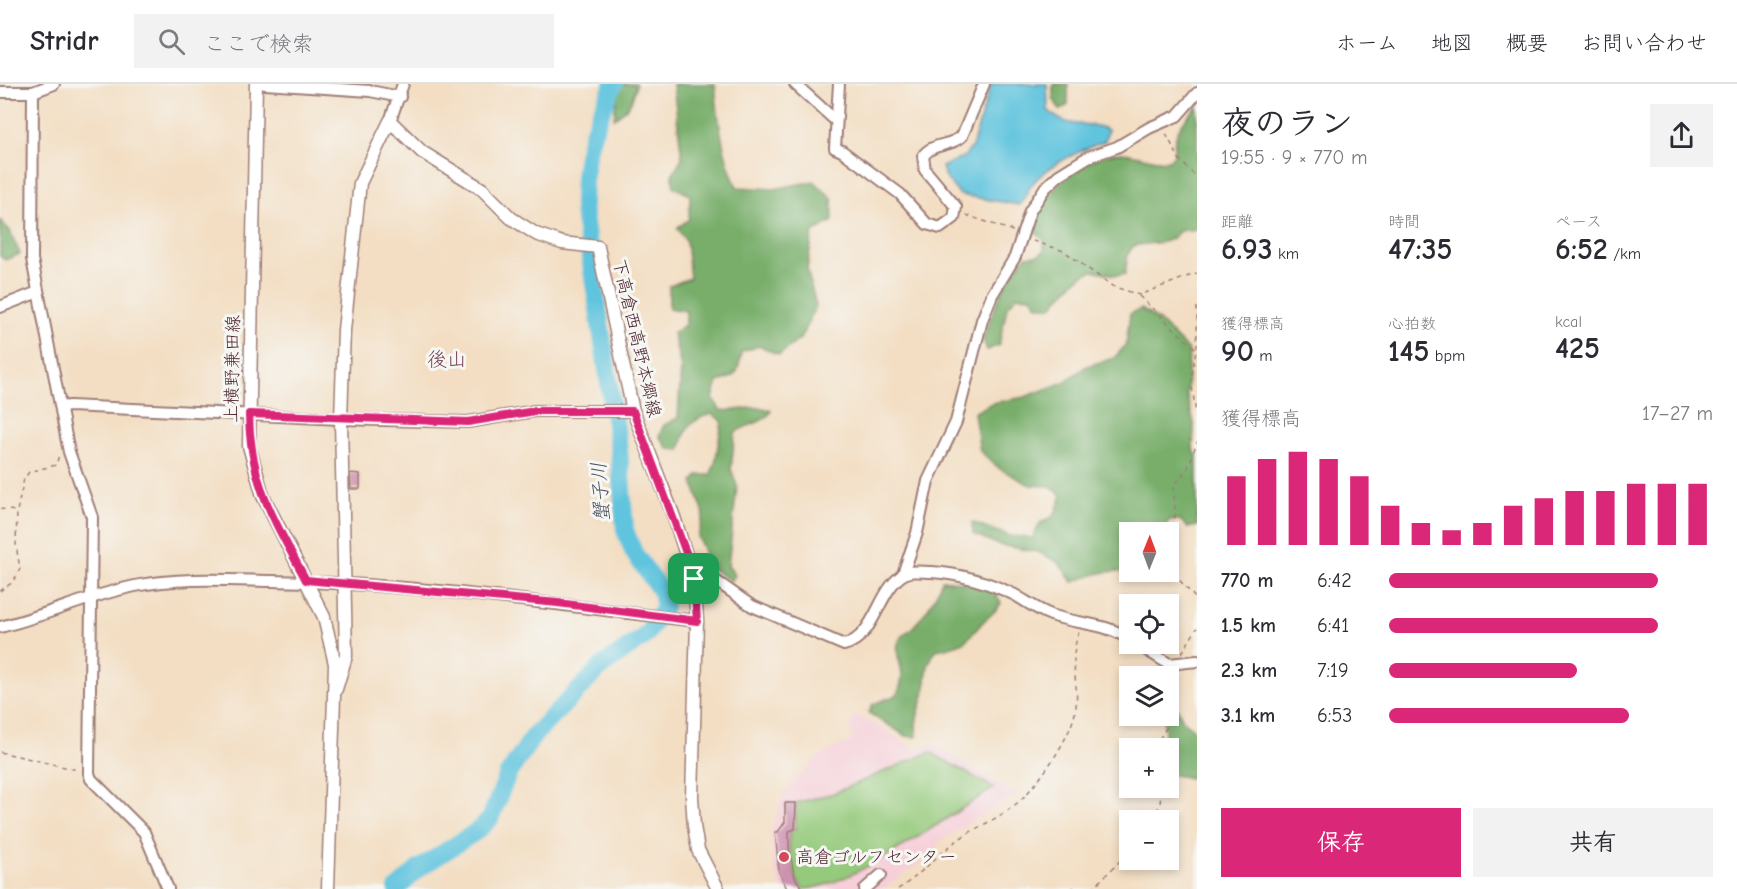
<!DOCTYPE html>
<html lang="ja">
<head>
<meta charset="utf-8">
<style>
	body { margin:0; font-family:"Comic Neue","Klee One",sans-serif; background:#f2f2f3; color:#2b2b33; height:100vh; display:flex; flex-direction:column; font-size:22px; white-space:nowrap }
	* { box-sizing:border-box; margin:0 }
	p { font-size:20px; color:#7c7c81 }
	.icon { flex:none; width:33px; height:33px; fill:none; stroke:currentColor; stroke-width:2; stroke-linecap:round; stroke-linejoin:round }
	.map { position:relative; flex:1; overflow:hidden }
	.side { display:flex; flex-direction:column; background:#fff; width:540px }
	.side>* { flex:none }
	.needle { width:39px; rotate:1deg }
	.fabs { position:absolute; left:1119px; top:438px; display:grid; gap:12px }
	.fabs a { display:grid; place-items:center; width:60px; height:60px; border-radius:0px; background:#fff; box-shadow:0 3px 9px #0003; font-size:30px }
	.pin { position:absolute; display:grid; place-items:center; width:51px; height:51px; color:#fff; margin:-26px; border-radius:12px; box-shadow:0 3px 9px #0006 }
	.round { display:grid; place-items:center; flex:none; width:63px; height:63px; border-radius:0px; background:#f2f2f3 }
	.overview { display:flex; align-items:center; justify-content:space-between; height:102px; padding:0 24px }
	h1 { font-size:33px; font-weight:800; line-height:45px }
	.stats { display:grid; grid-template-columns:repeat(3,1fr); gap:9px; height:102px; padding:6px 24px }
	.stats div { display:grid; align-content:center }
	.stats b { font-size:30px; font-weight:800 }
	.stats small { font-size:16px; font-weight:400 }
	.stats p { font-size:16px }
	.chart { height:168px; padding:12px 24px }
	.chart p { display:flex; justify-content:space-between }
	.chart svg { width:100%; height:108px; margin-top:6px; stroke:#db2777; stroke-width:6 }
	.cta { display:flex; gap:12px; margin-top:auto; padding:12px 24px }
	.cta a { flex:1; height:69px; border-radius:0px; background:#db2777; color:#fff; font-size:24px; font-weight:800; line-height:69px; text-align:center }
	.cta a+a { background:#f2f2f3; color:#2b2b33 }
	ul { padding:0 24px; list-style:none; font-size:20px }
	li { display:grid; grid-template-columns:96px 72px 1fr; align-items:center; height:45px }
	li i { height:15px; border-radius:8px; background:#db2777 }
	header { display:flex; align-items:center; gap:36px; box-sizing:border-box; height:84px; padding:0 30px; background:#fff; border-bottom:2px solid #e1e1e2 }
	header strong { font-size:28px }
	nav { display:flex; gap:33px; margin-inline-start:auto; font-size:21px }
	.search { width:420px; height:54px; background:#f2f2f3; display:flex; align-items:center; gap:15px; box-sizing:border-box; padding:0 21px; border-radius:0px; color:#7c7c81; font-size:22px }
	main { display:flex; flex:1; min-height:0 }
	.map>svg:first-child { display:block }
	.built { fill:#f6cfd9 }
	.green { fill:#95ca7b; stroke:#707453; stroke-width:1.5 }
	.forest { fill:#78ae6b; stroke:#61664b; stroke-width:1.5 }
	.water { fill:#61c4de; stroke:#567284; stroke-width:1.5 }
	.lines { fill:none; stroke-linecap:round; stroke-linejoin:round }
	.river { stroke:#61c4de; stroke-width:18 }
	.building { fill:#cd92b0 }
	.minor-casing { stroke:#9e7e77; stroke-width:14 }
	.major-casing { stroke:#9e7e77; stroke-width:15 }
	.path { stroke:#9e7e77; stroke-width:1.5; stroke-dasharray:4.5 4.5; stroke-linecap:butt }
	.minor { stroke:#fff; stroke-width:10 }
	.major { stroke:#fff; stroke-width:12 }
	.route-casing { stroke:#fff; stroke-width:12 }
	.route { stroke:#db2777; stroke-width:8 }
	.poi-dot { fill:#d1495b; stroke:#f6f6f2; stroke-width:2 }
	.labels { text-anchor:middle; stroke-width:6; stroke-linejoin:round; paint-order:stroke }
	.street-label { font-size:18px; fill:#4a1f2b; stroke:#f6f6f2 }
	.poi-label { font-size:18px; fill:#4a1f2b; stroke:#f6f6f2; text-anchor:start }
	.neighbourhood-label { font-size:20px; fill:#78475a; stroke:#f6f6f2 }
	.water-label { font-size:20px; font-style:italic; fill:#515161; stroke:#f6f6f2 }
</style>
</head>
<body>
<header>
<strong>Stridr</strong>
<div class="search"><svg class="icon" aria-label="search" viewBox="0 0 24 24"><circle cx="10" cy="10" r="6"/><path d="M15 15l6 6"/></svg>ここで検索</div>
<nav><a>ホーム</a><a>地図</a><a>概要</a><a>お問い合わせ</a></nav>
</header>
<main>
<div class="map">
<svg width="1197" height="805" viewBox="0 0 1197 805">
	<rect width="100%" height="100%" fill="#f6f6f2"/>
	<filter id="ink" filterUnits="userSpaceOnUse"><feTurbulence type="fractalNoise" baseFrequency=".0167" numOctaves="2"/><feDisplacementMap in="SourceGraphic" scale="12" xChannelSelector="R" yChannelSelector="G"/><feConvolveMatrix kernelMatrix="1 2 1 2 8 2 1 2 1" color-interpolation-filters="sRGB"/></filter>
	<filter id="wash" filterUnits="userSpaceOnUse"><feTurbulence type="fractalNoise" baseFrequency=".008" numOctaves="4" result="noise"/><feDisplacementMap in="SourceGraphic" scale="24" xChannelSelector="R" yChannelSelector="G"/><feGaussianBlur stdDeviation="1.35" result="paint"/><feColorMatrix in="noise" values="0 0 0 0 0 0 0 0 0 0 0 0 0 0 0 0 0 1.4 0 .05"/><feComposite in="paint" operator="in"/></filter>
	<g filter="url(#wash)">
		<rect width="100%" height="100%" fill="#f3dec3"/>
		<path class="built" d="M854,631L880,643L916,666L932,660L1016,710L939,758L936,767L883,805H781L773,782L771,748L784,708L820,672L852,656L850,642Z"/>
		<path class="green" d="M930,668L994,704C951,730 849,805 803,805C790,788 789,768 789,747L795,745L796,719L834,709Z"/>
		<g class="forest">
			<path d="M618,0H636C633,17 629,25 614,34Z"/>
			<path d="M673,0H715C718,35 722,71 737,103L774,105L814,97L832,114L833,137L813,148L807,185L816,222L800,255L779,271L759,262L741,268C739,287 738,293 718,298L713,314L720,326C737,329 756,319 771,327C765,339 746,340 735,349L731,385L737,402L728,482L735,491L731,497L711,484L698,453L704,430L693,398L698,391H710L715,380L722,337L712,330C690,335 685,345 680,366L668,365L659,352L664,341L678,334L681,283L673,249L686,240V227L669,224V202L690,194L686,157L677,144L689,135L690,111L674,103L672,91L682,74Z"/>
			<path d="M1053,0H1068V21L1060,26L1053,14Z"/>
			<path d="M1197,22V145L1179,147C1169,163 1150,157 1133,162L1128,170L1125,190C1113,194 1107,188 1096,187C1079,187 1063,211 1051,223L1037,221L1031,213L1017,212L1007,223L999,261L987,266L983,256C992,226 1004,196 1026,172L1038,171L1044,167V156L1034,147C1037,111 1083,71 1119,69C1137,68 1151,79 1169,76L1174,71C1173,46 1182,40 1197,22Z"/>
			<path d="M0,136L10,147L20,170L5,176L0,172Z"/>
			<path d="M1141,225L1158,236L1189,267L1187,313L1194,340L1193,365L1197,372V442L1188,444L1180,436H1169L1163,448H1130V488H1164L1165,493L1156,500C1128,481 1103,486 1073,498L1058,478L1038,468L999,461L973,450L972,438L1010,452L1033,454L1040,439L1054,432L1062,412L1050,402L1030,401L1000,385L980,367L974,329L992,319L1025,313L1064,298L1087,282L1114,274L1126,261L1130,230Z"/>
			<path d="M942,496L970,499L995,509L1001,519C993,532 988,532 981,540C965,560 961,561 936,566C924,585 928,587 925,607C921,627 914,629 917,653L906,652L869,629L873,620L897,611C910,582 892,576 899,557C901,550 907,549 912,544C925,531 936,513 942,496Z"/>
			<path d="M1169,609L1185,639L1197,648V695L1169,690L1168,664H1163L1165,647L1163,632H1168Z"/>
		</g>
		<path class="water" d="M991,0H1047L1048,26C1071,49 1084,34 1108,46L1105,57C1080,67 1050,79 1032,100C1028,106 1024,114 1020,121L960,111L945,93L942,83L965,72L972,63Z"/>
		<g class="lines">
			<path class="river" d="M397,805L418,785L477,747L490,735L508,690L535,650L602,582L645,552L664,524L663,510L634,469L625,446L619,366L583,126C582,72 591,48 614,0"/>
		</g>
		<g id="blocks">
			<g class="building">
				<path d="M350,389L360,390V405H351Z"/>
				<path d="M785,719H796L795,745L789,747V764L795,794L803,805H787L779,787L775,748H778L785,738Z"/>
			</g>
		</g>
	</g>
	<g filter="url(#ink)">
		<use href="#blocks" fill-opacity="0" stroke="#9e7e77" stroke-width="1.5"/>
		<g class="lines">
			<g class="minor-casing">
				<g id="minor">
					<path d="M265,0L370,7L400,13"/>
					<path d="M795,0L835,36"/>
					<path d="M839,0L835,64L842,67L900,110L927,140L940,144L954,134L956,123L925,86L923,72C933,58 951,63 962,52L984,0"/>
					<path d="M0,8H33L54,0"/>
					<path d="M33,8L32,175L69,368L92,433L89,689L91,695L144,748L168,805"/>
					<path d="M390,37L403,0"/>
					<path d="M0,223L38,208"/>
					<path d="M61,323L70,322L341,335L468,338L535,327H633"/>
					<path d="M903,490L917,449L928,397L956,338L982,236L992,211L1015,173L1030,127L1045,104L1059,91L1088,73L1117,63L1149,44L1177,32L1197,9"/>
					<path d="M694,496L704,493L716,497L752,522L844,561C875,553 877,510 901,492C910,485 921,488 932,488C961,490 988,498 1015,511C1027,518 1038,526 1051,531C1079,541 1103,538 1130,555"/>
					<path d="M0,543C46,532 89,511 135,502C179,493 226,496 271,497C414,499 556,521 697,537"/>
					<path d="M1137,560L1169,580L1197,577"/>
					<path d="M865,805L881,791"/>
				</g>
			</g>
			<g class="major-casing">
				<g id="major">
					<path d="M256,0L249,362L263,412L324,533L335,580L328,805"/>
					<path d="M336,605L346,572L341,335L344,246L360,99L390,37L422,68L482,105L511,134L536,150L562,159L598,163L633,327L674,433L694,496L697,537L692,713L694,742L698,766L718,805"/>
				</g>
			</g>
			<g class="path">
				<path d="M1166,50L1180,76L1197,94"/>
				<path d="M966,131L1013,147"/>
				<path d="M1033,157L1064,167L1112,202L1139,211L1197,189"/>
				<path d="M1139,212L1197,266"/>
				<path d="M1197,223V260L1191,296L1197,336"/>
				<path d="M0,425L16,427"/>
				<path d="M1168,451L1175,433L1174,402L1188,384L1197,358"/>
				<path d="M1168,483L1197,516"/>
				<path d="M0,507L13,498L20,485L16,461L17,427L24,395L29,388L56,381L59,371"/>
				<path d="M1182,569L1197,544"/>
				<path d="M1158,664L1160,654L1175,630L1168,597"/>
				<path d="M0,668L78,686"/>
				<path d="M1154,736L1160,719L1162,704"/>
				<path d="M1073,803L1074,805"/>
				<path d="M898,805C918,793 932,776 950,762C970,745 996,737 1016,720C1036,704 1070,655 1075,629C1081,599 1067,581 1079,548"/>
				<path d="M1092,805L1130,767"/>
			</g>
			<use href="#minor" class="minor"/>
			<use href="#major" class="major"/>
		</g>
	</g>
	<g class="lines" filter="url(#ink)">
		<g class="route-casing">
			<path id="route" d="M535,327H633L688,474L694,495L697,537L558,519L306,496C274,436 250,400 249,330L468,338Z"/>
		</g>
		<use href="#route" class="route"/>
	</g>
	<circle class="poi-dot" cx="784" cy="773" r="6"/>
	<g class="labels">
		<g class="street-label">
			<text transform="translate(637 254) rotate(77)" y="6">下高倉西高野本郷線</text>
			<text transform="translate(232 285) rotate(-89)" y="6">上横野兼田線</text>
		</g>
		<g class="poi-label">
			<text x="796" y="779">高倉ゴルフセンター</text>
		</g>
		<g class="neighbourhood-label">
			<text x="447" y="282">後山</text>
		</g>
		<g class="water-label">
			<text transform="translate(600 408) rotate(-94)" y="7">蟹子川</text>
		</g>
	</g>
</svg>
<div class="fabs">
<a><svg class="needle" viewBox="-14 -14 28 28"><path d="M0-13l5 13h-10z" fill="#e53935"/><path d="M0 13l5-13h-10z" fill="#7c7c81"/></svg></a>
<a><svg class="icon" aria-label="locate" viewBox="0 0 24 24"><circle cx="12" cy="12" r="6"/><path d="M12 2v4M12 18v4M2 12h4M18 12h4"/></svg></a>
<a><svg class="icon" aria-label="layers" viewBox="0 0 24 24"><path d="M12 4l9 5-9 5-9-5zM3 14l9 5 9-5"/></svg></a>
<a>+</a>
<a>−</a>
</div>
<div class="pin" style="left:694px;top:495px;background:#1e9e55"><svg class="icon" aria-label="arrive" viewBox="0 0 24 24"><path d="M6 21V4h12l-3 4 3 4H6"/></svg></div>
</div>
<section class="side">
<div class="overview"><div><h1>夜のラン</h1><p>19:55 · 9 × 770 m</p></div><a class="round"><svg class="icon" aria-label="share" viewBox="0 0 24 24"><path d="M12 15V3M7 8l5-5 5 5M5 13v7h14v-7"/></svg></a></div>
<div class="stats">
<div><p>距離</p><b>6.93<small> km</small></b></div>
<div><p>時間</p><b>47:35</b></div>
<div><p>ペース</p><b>6:52<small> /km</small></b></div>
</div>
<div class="stats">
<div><p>獲得標高</p><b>90<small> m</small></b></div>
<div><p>心拍数</p><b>145<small> bpm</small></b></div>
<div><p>kcal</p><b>425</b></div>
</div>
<div class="chart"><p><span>獲得標高</span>17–27 m</p>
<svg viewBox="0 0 160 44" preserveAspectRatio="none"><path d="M5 44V16M15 44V9M25 44V6M35 44V9M45 44V16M55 44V28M65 44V35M75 44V38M85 44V35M95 44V28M105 44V25M115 44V22M125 44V22M135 44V19M145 44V19M155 44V19"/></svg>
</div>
<ul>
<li><b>770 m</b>6:42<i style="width:83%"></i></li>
<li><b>1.5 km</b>6:41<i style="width:83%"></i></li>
<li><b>2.3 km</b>7:19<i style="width:58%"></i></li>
<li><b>3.1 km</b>6:53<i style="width:74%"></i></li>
</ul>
<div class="cta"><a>保存</a><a>共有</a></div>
</section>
</main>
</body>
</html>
